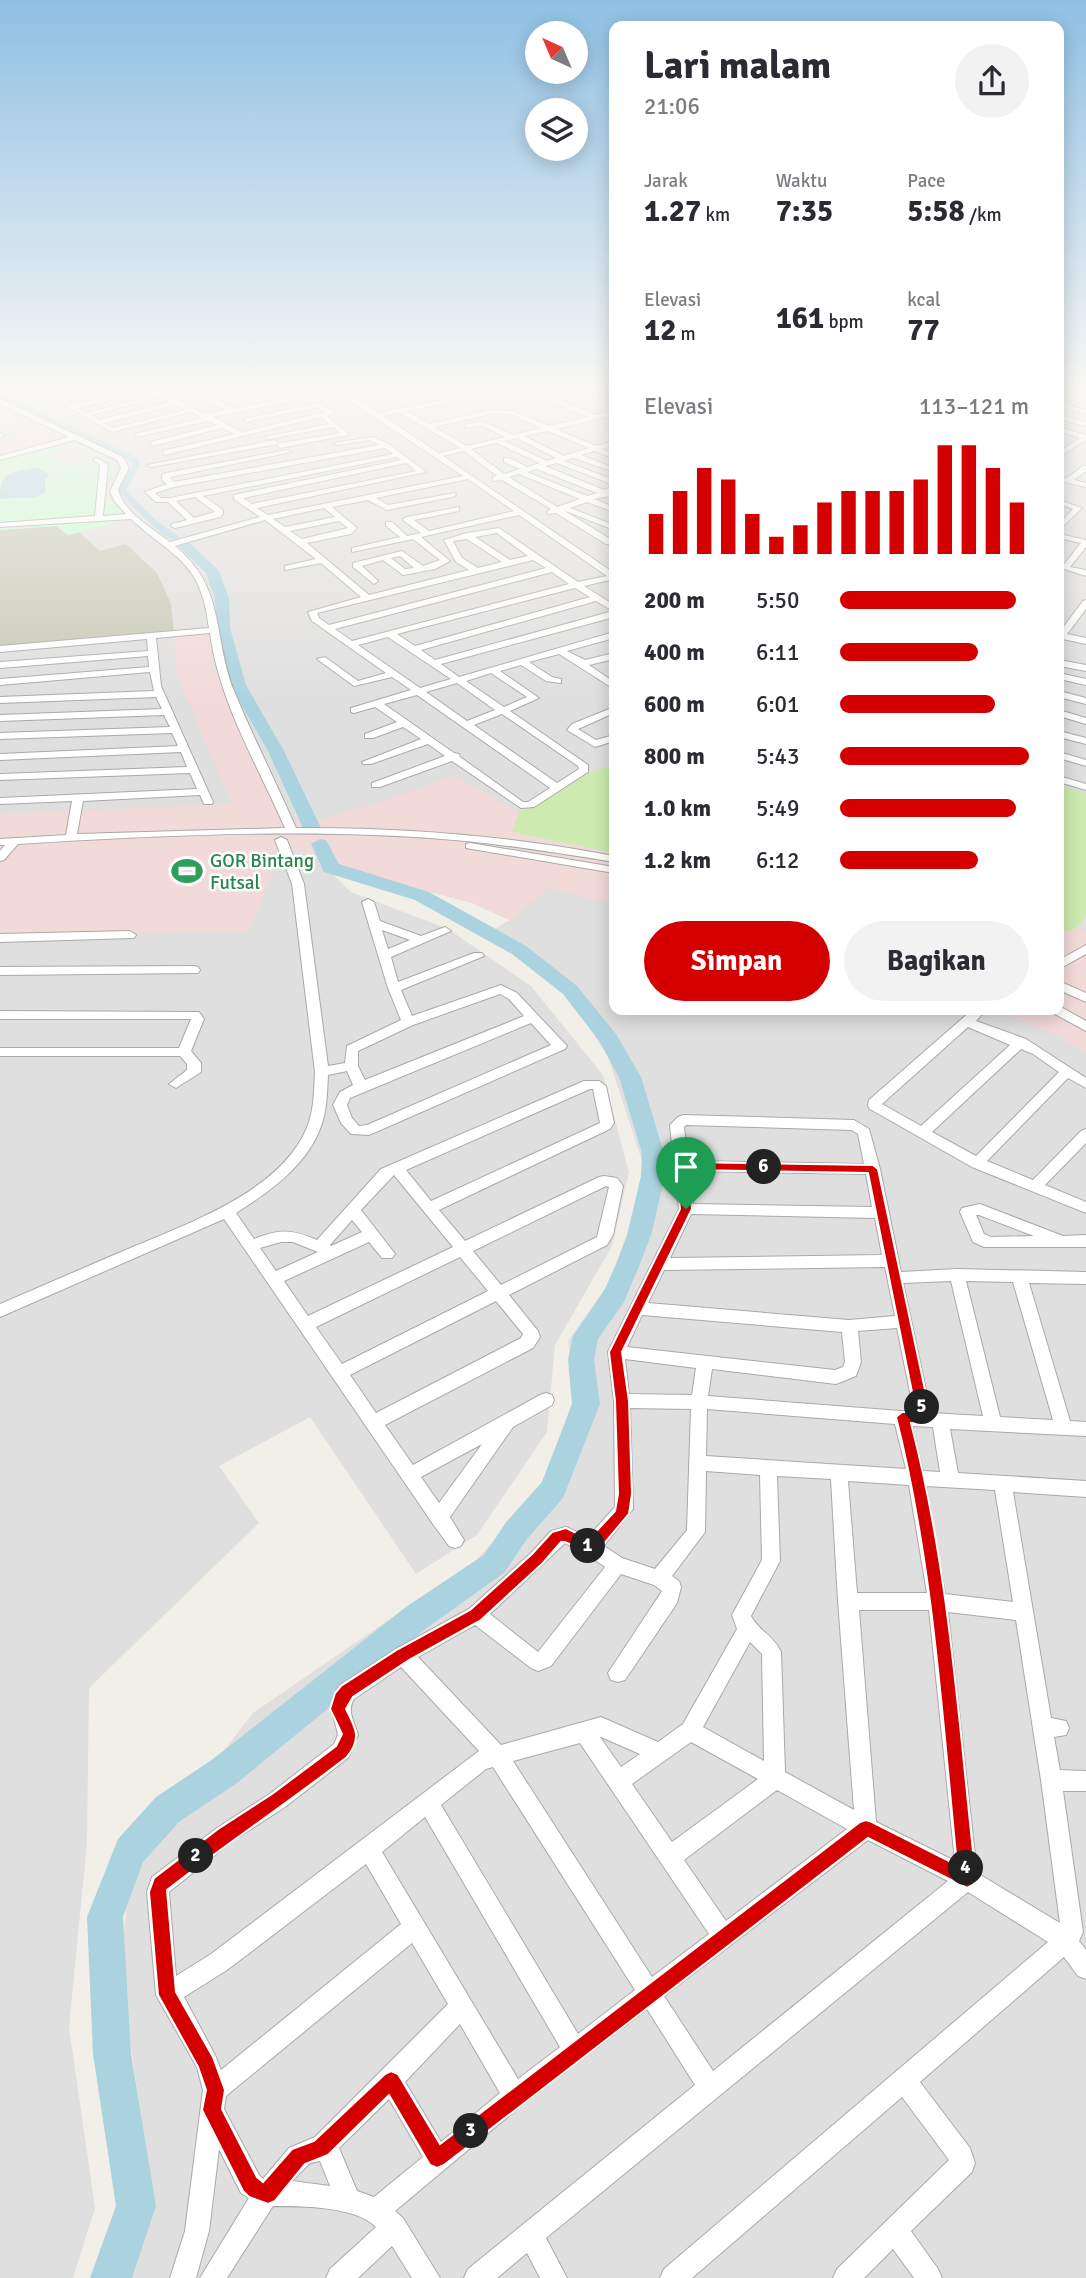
<!DOCTYPE html>
<html lang="id">
<head>
<meta charset="utf-8">
<style>
	body { margin:0; font-family:Signika,sans-serif; background:#f2f2f3; color:#2b2b33; height:100vh; display:flex; flex-direction:column; font-size:26px; white-space:nowrap }
	* { box-sizing:border-box; margin:0 }
	p { font-size:23px; color:#7c7c81 }
	.icon { flex:none; width:38px; height:38px; fill:none; stroke:currentColor; stroke-width:2; stroke-linecap:round; stroke-linejoin:round }
	.map { position:relative; flex:1; overflow:hidden }
	.sheet { position:absolute; left:609px; top:21px; width:455px; height:994px; display:flex; flex-direction:column; background:#fff; border-radius:14px; box-shadow:0 4px 18px #0003 }
	.sheet>* { flex:none }
	.needle { width:46px; rotate:316deg }
	.tools { position:absolute; left:525px; top:21px; display:grid; gap:14px }
	.tools a { display:grid; place-items:center; width:63px; height:63px; border-radius:50%; background:#fff; box-shadow:0 4px 18px #0003; font-size:35px }
	.pin { position:absolute; display:grid; place-items:center; width:60px; height:60px; color:#fff; margin:-72px -30px; border-radius:50% 50% 50% 0; rotate:-45deg; box-shadow:0 0 7px #0007 }
	.pin .icon { rotate:45deg }
	.km { position:absolute; width:35px; height:35px; margin:-18px; border-radius:50%; background:#222; color:#fff; font-size:19px; line-height:35px; text-align:center }
	.round { display:grid; place-items:center; flex:none; width:74px; height:74px; border-radius:37px; background:#f2f2f3 }
	.summary { display:flex; align-items:center; justify-content:space-between; height:119px; padding:0 35px }
	h1 { font-size:38px; font-weight:700; line-height:52px }
	.metrics { display:grid; grid-template-columns:repeat(3,1fr); gap:10px; height:119px; padding:7px 35px }
	.metrics div { display:grid; align-content:center }
	.metrics b { font-size:30px; font-weight:700 }
	.metrics small { font-size:19px; font-weight:400 }
	.metrics p { font-size:19px }
	.chart { height:196px; padding:14px 35px }
	.chart p { display:flex; justify-content:space-between }
	.chart svg { width:100%; height:126px; margin-top:7px; stroke:#d40000; stroke-width:6 }
	.primary-button { display:flex; gap:14px; margin-top:auto; padding:14px 35px }
	.primary-button a { flex:1; height:80px; border-radius:42px; background:#d40000; color:#fff; font-size:28px; font-weight:700; line-height:80px; text-align:center }
	.primary-button a+a { background:#f2f2f3; color:#2b2b33 }
	ul { padding:0 35px; list-style:none; font-size:23px }
	li { display:grid; grid-template-columns:112px 84px 1fr; align-items:center; height:52px }
	li i { height:18px; border-radius:9px; background:#d40000 }
	.map>svg:first-child { display:block }
	.residential { fill:#e0dfdf }
	.commercial { fill:#f2dad9 }
	.construction { fill:#c7c7b4 }
	.grass { fill:#cdebb0 }
	.park { fill:#c8facc }
	.parking { fill:#e2e2e2 }
	.water { fill:#aad3df }
	.lines { fill:none; stroke-linecap:round; stroke-linejoin:round }
	.canal { fill:#aad3df; fill-rule:evenodd }
	.river { fill:#aad3df; fill-rule:evenodd }
	.minor-casing { stroke:#a9a9a9; stroke-width:2 }
	.minor { fill:#fff; fill-rule:evenodd }
	.route { fill:#d40000; stroke:#fff; stroke-width:2; fill-rule:evenodd }
	.labels { text-anchor:middle; stroke-width:5; stroke-linejoin:round; paint-order:stroke }
	.leisure-label { font-size:19px; fill:#27864d; stroke:#fff; text-anchor:start }
</style>
</head>
<body>
<div class="map">
<svg width="1086" height="2278" viewBox="0 0 1086 2278">
	<rect width="100%" height="100%" fill="#f2efe9"/>
	<path class="residential" d="M0,385H614V1010H1059V385H1086V2278H118L152,2189L119,1967L132,1869L253,1713L476,1560L546,1485L577,1404L568,1341L620,1267L647,1176L608,1057L570,997L488,933L510,920L472,903L322,864L351,892L448,929L531,986L603,1075L629,1172L612,1246L555,1345L547,1432L477,1535L416,1574L310,1417L219,1466L259,1523L89,1688L87,1843L69,2027L95,2208L73,2278H0Z"/>
	<g class="commercial">
		<path d="M14,415L40,430L70,441L0,460V442L20,436L0,426V417Z"/>
		<path d="M209,630L214,666L281,823L310,822L379,803L455,775L519,813L512,832L614,853V904L547,888L511,921L472,903L321,863L302,849L267,852L273,873L249,931L0,935V814L232,804L176,674L174,633Z"/>
		<path d="M1078,927L1086,932V1054L1059,1036L997,1010H1059V930L1065,932Z"/>
	</g>
	<path class="construction" d="M56,526L68,535L79,532L100,551L126,544L157,573L171,604L174,633L0,647V530Z"/>
	<g class="grass">
		<path d="M161,385H243L190,398Z"/>
		<path d="M614,764V853L512,832L519,813L575,778Z"/>
		<path d="M1059,785L1086,793V916C1079,926 1072,934 1059,930Z"/>
	</g>
	<path class="park" d="M70,441L107,458L114,470L102,484L105,496L129,519L68,535L56,526L0,530V460Z"/>
	<path class="parking" d="M73,445L99,458L68,467L42,454Z"/>
	<path class="water" d="M36,467L49,474L45,480V493L35,497L0,499C0,471 11,473 36,467Z"/>
	<g class="lines">
		<path class="canal" d="M0,393L136,457L141,464L126,490L156,520L179,537V541C162,541 130,503 118,490L133,464L130,461L0,398Z"/>
		<g class="river">
			<path d="M182,539L187,540L219,571L229,599L230,628L246,685L284,751L321,828L318,832H306L303,828L268,751L230,685L216,628L215,599L206,573L175,543Z"/>
			<path d="M320,839L326,840L339,864L429,892L526,946L577,986L616,1034L641,1077L664,1153L665,1176L651,1235L640,1264L624,1302L598,1339L594,1360L600,1404L563,1498L527,1539L504,1573L428,1627L237,1783L180,1821L143,1862L123,1917L131,2054L156,2206L132,2278H90L116,2206L93,2054L87,1917L118,1839L156,1797L213,1759L406,1607L484,1555L507,1521L542,1482L572,1404L568,1360L573,1336L604,1291L616,1264L627,1235L641,1176L642,1153L619,1077L600,1042L563,994L512,954L415,900L324,872L311,844Z"/>
		</g>
		<g class="minor-casing">
			<g id="minor">
				<path d="M111,385H122L65,401L72,405L142,388L137,385H145L205,414L226,410L201,398L203,395L234,408L331,389L326,385H333L378,413L516,385H525L595,415L614,411V415L556,429L596,446L614,441V445L602,449L614,454V459L595,451L581,455L614,468V472L574,458L564,461L614,480V485L557,463L545,466L604,490L614,487V491L610,496L594,499L614,507V512L587,502L570,508L614,525V530L563,510L612,540V544H606L556,513L548,514L547,512L551,509L502,480L493,481V477L497,476L464,451L443,456L614,573V579L584,586L614,605V617L441,664L459,677L614,632V638L567,651L585,660L614,653V659L589,665L614,682V689L559,654L529,662L552,677L561,679V683L546,681L521,665L500,671L539,698L510,711L588,765V772L534,807L521,808L452,761L380,787H372V783L445,756L428,744L371,764H363L362,762L421,739L403,727L373,738H365V734L397,722L375,707L354,713L351,712V708L411,690L392,677L354,686L317,659L325,657L358,681L386,673L312,621L308,612L361,597L321,563L285,570V566L316,559L265,520L175,546C226,588 212,634 234,691C253,737 276,782 296,828C403,827 509,836 614,856V862C565,854 516,846 466,841C322,827 163,835 18,844L4,860L0,861V851L5,845H0V839L66,835L72,801L0,804V798L197,789L190,773L0,780V774L187,767L181,752L0,760V754L178,746L172,733L0,739V733L170,727L164,715L0,721V715L162,709L156,697L0,703V697L154,691L150,672L0,685V679L149,667L148,656L0,668V662L148,651L147,639L0,652V646L209,628C201,561 175,559 131,519L0,527V523L95,516L100,465L93,460L97,458L108,464L103,516L126,514L115,502L110,492L121,468L117,460L75,440L0,460V456L69,437L0,404V399L123,457L129,468L118,489C123,512 152,528 170,542L260,517L234,499V495L401,460L397,457L203,496L223,510V514L220,517L175,528L171,526L172,524L187,520L168,502H156L145,492L167,484L162,480V475L166,473L287,450L291,452L170,477L174,482L379,445L370,440L337,445L333,443L373,437L389,444L426,472L257,508L268,515L463,476L336,392L213,417L242,432L325,412L318,407L246,422L244,419L319,403L333,412V414L327,416L348,433V435L280,448L277,444L340,433L334,427L268,439L264,437L329,424L321,417L165,455L162,451L235,434L222,428L153,446L150,442L217,425L208,421L137,437L135,434L202,418L191,412L112,432L56,400ZM521,388L588,417L550,426L513,411L491,410L429,424L407,411ZM147,391L155,395L86,413L78,408ZM160,397L170,402L99,420L91,415ZM175,405L186,410L113,428L104,423ZM400,413L454,444L460,448L439,453L383,416ZM491,414H510L542,428L513,435L484,422L467,424L465,427L483,426L505,437L467,446L434,427ZM548,431L589,448L564,456L524,436ZM517,438L556,458L547,461L504,441ZM496,443L540,463L527,467L510,458H504V462L520,469L504,474L471,449ZM385,448L393,454L170,498H161L155,493L174,487ZM406,463L416,471L252,504L243,498ZM537,469L597,493L587,496L527,472ZM519,474L580,499L557,507L509,477ZM468,479L514,511L429,531L414,520L459,511V507L407,517L403,519L404,521L421,533L407,536L392,522H386V526L400,537L352,548V552L413,539L440,560L423,566L402,551L353,563V567L374,584L378,581L362,566L383,560L403,575L435,569L450,561L421,537L519,515L607,576L578,582L499,528L467,533L444,540L456,562L469,570L369,595L307,543L351,534L357,528L332,507L368,500L387,510L452,497L456,495L455,493L388,505L376,498ZM195,497L215,512L194,518L176,501ZM324,508L335,517L285,527L273,519ZM339,521L348,528L302,539L290,531ZM497,533L528,556L510,560L475,537ZM467,539L502,562L478,568L462,558L453,541ZM400,556L414,568L405,569L391,558ZM533,560L546,568L329,625L319,618L317,613ZM552,572L569,584L352,641L335,629ZM575,588L590,597L415,646L397,634ZM596,601L613,611L435,660L421,650ZM210,633C219,702 258,766 285,828L77,834L83,801L200,795L204,804H212L213,802L161,686L156,638ZM388,637L451,679L420,688L358,645ZM491,673L527,697L504,707L466,681ZM457,683L495,710L467,721L426,692ZM417,695L550,788L528,802H523L460,757L459,754L454,753L384,704ZM502,714L578,766L579,769L557,783L474,725Z"/>
				<path d="M237,385H245L240,387Z"/>
				<path d="M269,385H282L253,392L250,390Z"/>
				<path d="M606,385L613,386L588,393L599,399V401L578,393Z"/>
				<path d="M1067,385L1086,386V390L1068,386Z"/>
				<path d="M1086,393V398L1070,406L1086,410V414L1059,407V403L1063,404Z"/>
				<path d="M1059,415L1086,422V426L1059,419Z"/>
				<path d="M1059,427L1086,435V440L1059,457V452L1080,438L1059,431Z"/>
				<path d="M0,433L4,435L2,437L0,438Z"/>
				<path d="M275,440L278,444L151,467L147,465Z"/>
				<path d="M1083,466H1086V471L1074,480L1086,483V487L1059,481V477L1067,478Z"/>
				<path d="M1059,500L1082,508L1059,530V524L1073,509L1059,504Z"/>
				<path d="M1059,534L1086,540V547L1070,567L1086,570V576L1061,568L1081,543L1059,538Z"/>
				<path d="M1086,600V609L1067,634L1086,638V644L1063,639L1059,642V633L1083,601Z"/>
				<path d="M1059,660L1086,665V671L1059,666Z"/>
				<path d="M1059,673L1086,679V685L1059,679Z"/>
				<path d="M1059,691L1086,698V704L1059,697Z"/>
				<path d="M614,707V713L578,729L596,740L614,735V741L595,747L567,730L572,724Z"/>
				<path d="M1059,710L1086,718V724L1059,716Z"/>
				<path d="M1059,731L1086,738V744L1059,737Z"/>
				<path d="M1059,752L1086,760V766L1059,758Z"/>
				<path d="M1059,776L1086,784V790L1059,782Z"/>
				<path d="M281,837L287,840L304,884L328,1066L345,1063L347,1046L401,1020L388,988L362,902L368,899L374,902L380,921L421,936L445,927L451,931L391,957L398,982L474,953H482L484,956L401,990L412,1016L501,985L517,993L567,1046L565,1049L369,1135L351,1134L341,1123L333,1105L340,1092L353,1085L347,1071L328,1075C327,1093 327,1112 320,1129C305,1167 269,1192 236,1213L254,1239C280,1229 291,1229 317,1240L381,1169L584,1081H599L606,1086L614,1123L610,1129L439,1210L465,1241L599,1177L604,1176L617,1178L623,1186L613,1235L607,1245L509,1295L538,1331L540,1337L533,1348L385,1425L413,1465L540,1395L546,1393L552,1395L554,1400L552,1405L513,1427L450,1517L464,1540L461,1546L455,1548L449,1546L433,1524L224,1219L0,1317V1304C43,1286 85,1267 128,1249C186,1224 278,1193 306,1130C314,1112 314,1091 315,1072L292,884L275,840ZM382,930L410,940L388,949ZM500,994L509,999L524,1016L365,1080L358,1066V1051L413,1025ZM531,1023L551,1045L367,1125L359,1126L352,1118L347,1105L350,1098ZM590,1089H593L600,1123L431,1201L406,1170ZM394,1175L453,1247L308,1316L284,1281L369,1242L382,1258H392L395,1254L392,1250L361,1210ZM606,1186L609,1187L597,1237L501,1285L473,1251ZM352,1220L362,1232L331,1246L330,1245ZM281,1242H293L318,1252L276,1271L260,1248ZM460,1257L488,1291L342,1364L316,1327ZM496,1301L523,1334L521,1338L376,1413L350,1375ZM482,1444L439,1503L421,1477Z"/>
				<path d="M470,843L614,867V873L466,848V844Z"/>
				<path d="M130,931L136,935L134,938L0,942V934Z"/>
				<path d="M1086,945V954L1059,969V960Z"/>
				<path d="M194,966L198,967L200,970L198,973L0,975V967Z"/>
				<path d="M1059,981L1086,993V1002L1059,990Z"/>
				<path d="M1059,1006L1086,1021V1031L1053,1013L1051,1010H1059Z"/>
				<path d="M972,1010H980L983,1013L976,1021L1026,1039L1086,1078V1088L1068,1078L987,1161L1033,1180L1081,1131L1086,1129V1143L1045,1185L1086,1202V1213L972,1167L870,1109L868,1106L869,1100ZM968,1027L1010,1045L921,1126L882,1104ZM1021,1049L1033,1054L1059,1072L976,1156L932,1132Z"/>
				<path d="M0,1011L199,1012L204,1019L191,1051L201,1063V1072L176,1088L169,1084L187,1070V1064L180,1056H0V1048H179L191,1019H0Z"/>
				<path d="M683,1115L854,1120L869,1129L880,1169L901,1272L957,1269L1086,1272V1284L1029,1283L1070,1421L1086,1422V1436L950,1429L958,1473L1086,1481V1497L1013,1492L1051,1718L1066,1721L1069,1728L1066,1735L1054,1737L1060,1770L1086,1771V1791H1063L1083,1932L1079,1941L1086,1950V1979L1078,1976L1064,1957L920,2082L970,2148L975,2163L972,2172L911,2231L938,2269L942,2278H914L893,2249L864,2278H833L837,2269L949,2160L902,2097L692,2278H660L664,2269L1048,1942L968,1892L546,2238L567,2278H540L527,2253L497,2278H464L468,2269L695,2085L647,2009L523,2104L395,2211L403,2218L440,2278H412L392,2246L358,2278H326L330,2269L376,2227C355,2206 301,2206 273,2206L227,2278H200L249,2198L241,2193L219,2149L209,2231L196,2278H170L185,2231L203,2090L197,2067L156,1995L147,1892L152,1877L217,1828L271,1793L334,1744L338,1735C334,1712 325,1708 340,1685L396,1649L469,1609L532,1552L551,1531L566,1527L588,1537L615,1507L614,1401L608,1352L679,1209L670,1125L678,1117ZM686,1125L851,1130L858,1134L864,1164L688,1161L684,1127ZM689,1171L866,1174L872,1207L693,1204ZM691,1214L875,1218L882,1255L670,1258ZM885,1267L895,1316L849,1320L648,1303L664,1270ZM951,1281L983,1416L931,1413L903,1283ZM966,1281L1013,1282L1053,1420L1000,1417ZM642,1315L842,1332L845,1362L843,1367L835,1370L627,1347ZM897,1328L914,1412L708,1396L712,1369L836,1384L856,1376L861,1362L858,1331ZM625,1359L696,1368L692,1395L629,1394ZM630,1408L691,1409L687,1530L655,1569L622,1558L604,1546L633,1509ZM707,1409L895,1424L906,1469L706,1456ZM912,1426L933,1427L940,1472L923,1471ZM706,1471L760,1475L762,1560L732,1615L737,1629L683,1724L658,1742L601,1717L501,1745L418,1657L475,1625L531,1668L538,1671L551,1666L621,1574L654,1585L662,1591L608,1673L611,1680L618,1682L625,1680L677,1603L681,1587L679,1581L672,1576L705,1532ZM777,1476L831,1479L838,1601L854,1810L785,1772L781,1652C774,1636 758,1630 751,1616L780,1561ZM848,1481L909,1485L927,1593H857ZM926,1486L995,1490L1013,1602L945,1594ZM565,1543L585,1553L605,1567L538,1652L490,1614ZM859,1610H929L955,1861L876,1822ZM948,1612L1016,1620L1041,1780L1060,1923L977,1873ZM750,1642L762,1654L764,1761L703,1727ZM401,1667L479,1751L211,1954L176,1976L169,1892L231,1842L285,1807L348,1758L358,1735C355,1722 346,1711 354,1699ZM600,1737H601L640,1754L621,1767ZM691,1742L758,1779L672,1842L632,1784ZM580,1743L709,1934L652,1977L513,1761ZM493,1767L635,1990L578,2034L441,1805L486,1769ZM777,1790L847,1829L726,1921L684,1860ZM425,1817L560,2047L518,2079L382,1852ZM868,1840L948,1881L713,2071L664,1996ZM366,1864L401,1924L221,2070L215,2055L184,1997L227,1970ZM412,1943L448,2004L315,2137L289,2148L263,2179L259,2175L224,2109L226,2096ZM460,2024L500,2093L441,2142L405,2082ZM389,2099L423,2157L374,2197L357,2191L339,2148ZM320,2161L330,2186L292,2181L310,2163Z"/>
				<path d="M980,1204L1063,1236L1086,1235V1247H984L973,1242L960,1212L962,1208ZM976,1215H979L1034,1236L991,1237L984,1234Z"/>
			</g>
		</g>
		<use href="#minor" class="minor"/>
	</g>
	<linearGradient id="sky" x2="0" y2="1"><stop stop-color="#8fc0e4"/><stop offset="0.55" stop-color="#f9f8f5"/><stop offset="1" stop-color="#f9f8f5" stop-opacity="0"/></linearGradient>
	<rect width="1086" height="704" fill="url(#sky)"/>
	<path class="route" d="M682,1162L873,1165L878,1169L931,1418L924,1424L911,1423C950,1572 959,1727 976,1879L973,1885L967,1888L961,1885L868,1838L444,2165L437,2168L430,2165L389,2095L328,2155L305,2164L275,2201L268,2204L249,2197L243,2191L202,2110L206,2090L198,2067L158,1995L149,1892L154,1878L218,1829L272,1794L336,1746L342,1734L330,1709L335,1693L341,1686L398,1649L470,1610L532,1554L552,1532L566,1528L589,1539L615,1511L618,1494L615,1401L609,1352L680,1209L677,1166ZM689,1170L868,1173L916,1412H902L896,1417C933,1564 942,1715 957,1865L872,1822L866,1820L860,1822L440,2144L398,2074L391,2071L385,2074L314,2141L292,2149L263,2182L257,2177L222,2109L225,2090L213,2057L176,1992L167,1890C226,1844 288,1803 347,1757C362,1739 356,1728 346,1709L353,1697L409,1660L481,1620L543,1563L561,1542H565L592,1554L597,1552L629,1514L632,1494L629,1401L622,1352L692,1209Z"/>
	<defs>
		<g id="stadium-bare" transform="scale(2.415)"><path d="M0-5a6.5 5 0 1 0 0 10a6.5 5 0 1 0 0-10ZM-3.5-1.8h7v3.6h-7Z" fill="#2e9e5b" stroke="#fff" stroke-width="2.5" paint-order="stroke"/></g>
	</defs>
	<g fill-rule="evenodd">
		<use href="#stadium-bare" x="187" y="871"/>
	</g>
	<g class="labels">
		<g class="leisure-label">
			<text x="210" y="867">GOR Bintang<tspan x="210" dy="22">Futsal</tspan></text>
		</g>
	</g>
</svg>
<div class="tools">
<a><svg class="needle" viewBox="-14 -14 28 28"><path d="M0-13l5 13h-10z" fill="#e53935"/><path d="M0 13l5-13h-10z" fill="#7c7c81"/></svg></a>
<a><svg class="icon" aria-label="layers" viewBox="0 0 24 24"><path d="M12 4l9 5-9 5-9-5zM3 14l9 5 9-5"/></svg></a>
</div>
<div class="pin" style="left:686px;top:1209px;background:#1e9e55"><svg class="icon" aria-label="arrive" viewBox="0 0 24 24"><path d="M6 21V4h12l-3 4 3 4H6"/></svg></div>
<b class="km" style="left:588px;top:1546px">1</b>
<b class="km" style="left:196px;top:1856px">2</b>
<b class="km" style="left:471px;top:2131px">3</b>
<b class="km" style="left:966px;top:1868px">4</b>
<b class="km" style="left:922px;top:1407px">5</b>
<b class="km" style="left:764px;top:1167px">6</b>
<section class="sheet">
<div class="summary"><div><h1>Lari malam</h1><p>21:06</p></div><a class="round"><svg class="icon" aria-label="share" viewBox="0 0 24 24"><path d="M12 15V3M7 8l5-5 5 5M5 13v7h14v-7"/></svg></a></div>
<div class="metrics">
<div><p>Jarak</p><b>1.27<small> km</small></b></div>
<div><p>Waktu</p><b>7:35</b></div>
<div><p>Pace</p><b>5:58<small> /km</small></b></div>
</div>
<div class="metrics">
<div><p>Elevasi</p><b>12<small> m</small></b></div>
<div><b>161<small> bpm</small></b></div>
<div><p>kcal</p><b>77</b></div>
</div>
<div class="chart"><p><span>Elevasi</span>113–121 m</p>
<svg viewBox="0 0 160 44" preserveAspectRatio="none"><path d="M5 44V30M15 44V22M25 44V14M35 44V18M45 44V30M55 44V38M65 44V34M75 44V26M85 44V22M95 44V22M105 44V22M115 44V18M125 44V6M135 44V6M145 44V14M155 44V26"/></svg>
</div>
<ul>
<li><b>200 m</b>5:50<i style="width:93%"></i></li>
<li><b>400 m</b>6:11<i style="width:73%"></i></li>
<li><b>600 m</b>6:01<i style="width:82%"></i></li>
<li><b>800 m</b>5:43<i style="width:100%"></i></li>
<li><b>1.0 km</b>5:49<i style="width:93%"></i></li>
<li><b>1.2 km</b>6:12<i style="width:73%"></i></li>
</ul>
<div class="primary-button"><a>Simpan</a><a>Bagikan</a></div>
</section>
</div>
</body>
</html>
